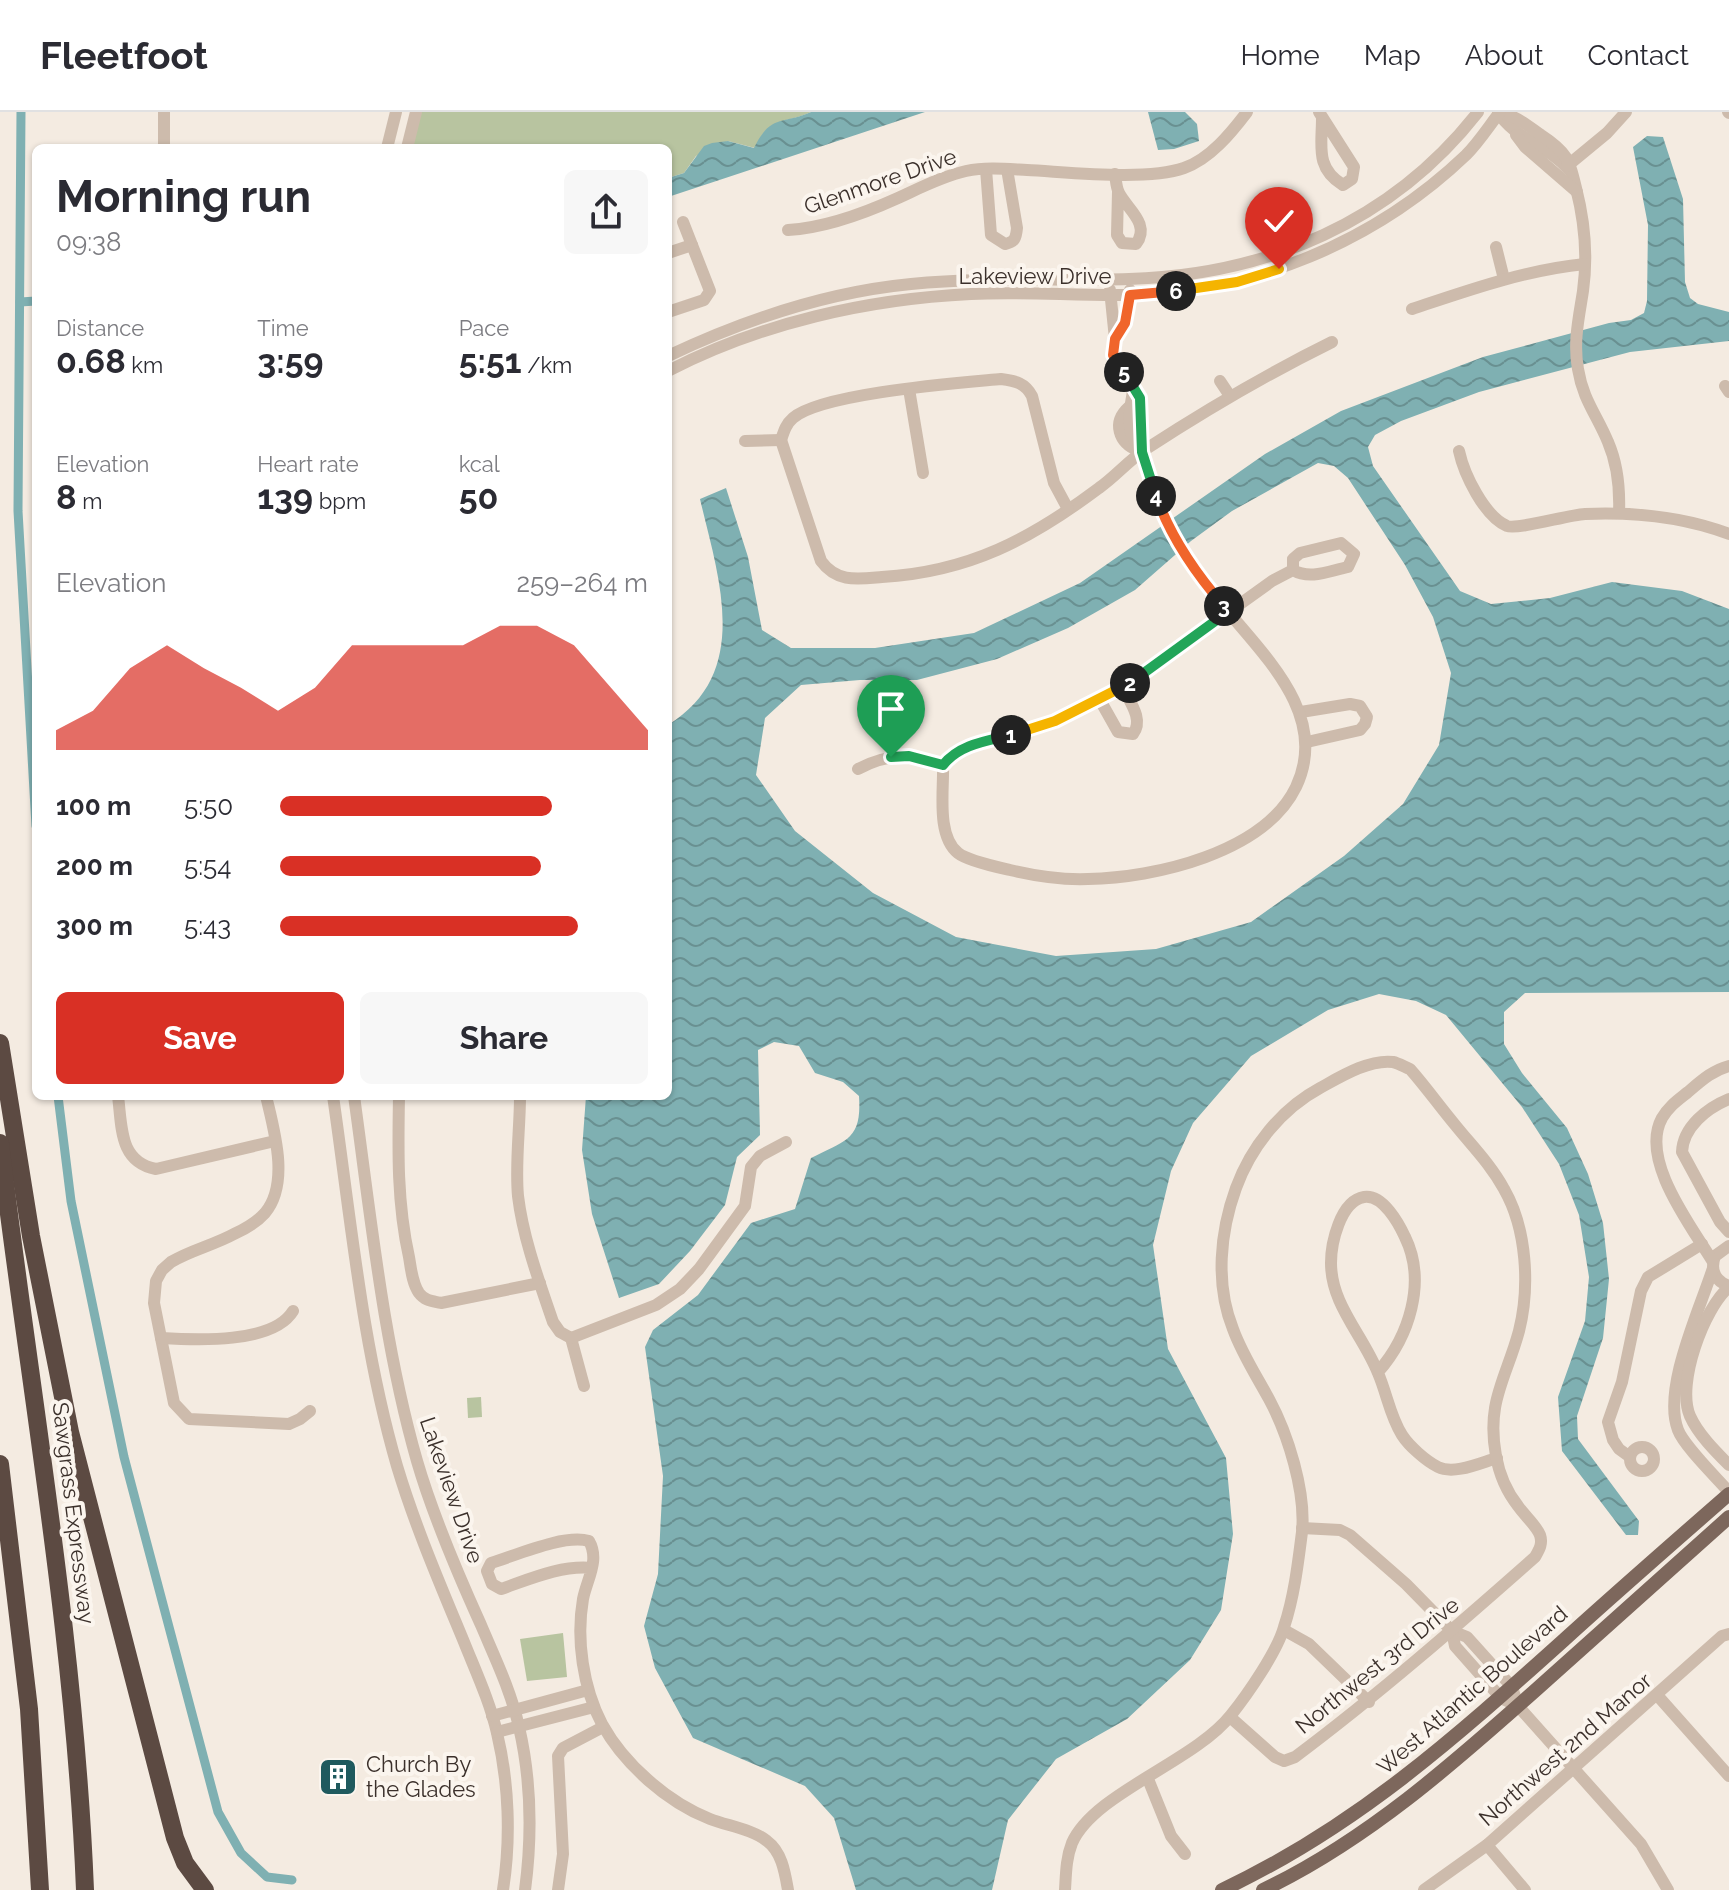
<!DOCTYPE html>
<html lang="en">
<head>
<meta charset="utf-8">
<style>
	body { margin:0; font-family:Raleway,sans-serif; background:#f7f7f7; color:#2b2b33; height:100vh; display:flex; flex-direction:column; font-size:30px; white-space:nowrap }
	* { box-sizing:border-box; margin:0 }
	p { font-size:26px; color:#7c7c81 }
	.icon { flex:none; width:44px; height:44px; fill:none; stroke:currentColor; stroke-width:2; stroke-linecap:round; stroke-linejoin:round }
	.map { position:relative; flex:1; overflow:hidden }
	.panel { position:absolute; left:32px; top:32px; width:640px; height:956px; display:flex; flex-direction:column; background:#fff; border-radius:12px; box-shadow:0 2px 6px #0004 }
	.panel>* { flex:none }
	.pin { position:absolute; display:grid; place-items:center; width:68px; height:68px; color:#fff; margin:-82px -34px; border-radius:50% 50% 50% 0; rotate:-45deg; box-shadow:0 0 8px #0007 }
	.pin .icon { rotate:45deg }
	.km { position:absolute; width:40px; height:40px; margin:-20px; border-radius:50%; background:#222; color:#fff; font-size:22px; line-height:40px; text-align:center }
	.round { display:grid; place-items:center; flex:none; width:84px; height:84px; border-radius:12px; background:#f7f7f7 }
	.summary { display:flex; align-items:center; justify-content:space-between; height:136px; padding:0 24px }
	h1 { font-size:44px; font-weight:700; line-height:60px }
	.stats { display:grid; grid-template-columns:repeat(3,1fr); gap:12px; height:136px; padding:8px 24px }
	.stats div { display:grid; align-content:center }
	.stats b { font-size:34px; font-weight:700 }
	.stats small { font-size:22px; font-weight:400 }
	.stats p { font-size:22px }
	.chart { height:224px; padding:16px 24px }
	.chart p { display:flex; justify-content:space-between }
	.chart svg { width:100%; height:144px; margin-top:8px; fill:#d93025; opacity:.7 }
	.action { display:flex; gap:16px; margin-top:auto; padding:16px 24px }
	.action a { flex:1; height:92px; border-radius:12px; background:#d93025; color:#fff; font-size:32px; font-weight:700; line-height:92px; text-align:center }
	.action a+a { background:#f7f7f7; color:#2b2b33 }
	ul { padding:0 24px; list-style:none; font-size:26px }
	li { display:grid; grid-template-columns:128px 96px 1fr; align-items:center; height:60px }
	li i { height:20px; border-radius:10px; background:#d93025 }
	header { display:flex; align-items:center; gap:48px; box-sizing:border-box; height:112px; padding:0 40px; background:#fff; border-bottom:2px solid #e1e1e2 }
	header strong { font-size:38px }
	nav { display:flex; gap:44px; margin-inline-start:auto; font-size:28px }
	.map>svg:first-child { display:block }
	.green { fill:#b8c4a0 }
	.water { fill:url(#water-waves); fill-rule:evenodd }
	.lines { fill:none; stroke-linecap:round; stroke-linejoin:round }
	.canal { stroke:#7fb0b2; stroke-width:9 }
	.minor { stroke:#cdbbac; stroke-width:12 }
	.major { stroke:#7d675c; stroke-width:14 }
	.highway { stroke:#5c4a42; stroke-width:18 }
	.split-1-casing { stroke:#fff; stroke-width:16 }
	.split-2-casing { stroke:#fff; stroke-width:16 }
	.split-3-casing { stroke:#fff; stroke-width:16 }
	.split-4-casing { stroke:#fff; stroke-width:16 }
	.split-5-casing { stroke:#fff; stroke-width:16 }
	.split-6-casing { stroke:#fff; stroke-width:16 }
	.split-7-casing { stroke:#fff; stroke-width:16 }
	.split-1 { stroke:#22a559; stroke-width:10 }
	.split-2 { stroke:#f5b400; stroke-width:10 }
	.split-3 { stroke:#22a559; stroke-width:10 }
	.split-4 { stroke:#f0652b; stroke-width:10 }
	.split-5 { stroke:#22a559; stroke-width:10 }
	.split-6 { stroke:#f0652b; stroke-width:10 }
	.split-7 { stroke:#f5b400; stroke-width:10 }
	.labels { text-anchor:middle; stroke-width:8; stroke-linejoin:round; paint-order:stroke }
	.street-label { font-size:22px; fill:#3b302b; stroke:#fbf5ee }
	.poi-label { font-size:22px; fill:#3b302b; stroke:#fbf5ee; text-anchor:start }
</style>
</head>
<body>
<header>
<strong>Fleetfoot</strong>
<nav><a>Home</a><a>Map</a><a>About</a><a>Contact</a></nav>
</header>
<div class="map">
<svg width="1729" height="1778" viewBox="0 0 1729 1778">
	<defs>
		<pattern id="water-waves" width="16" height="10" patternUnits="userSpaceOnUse" patternTransform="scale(2)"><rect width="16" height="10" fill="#7fb0b2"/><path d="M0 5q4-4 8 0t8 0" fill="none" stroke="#699091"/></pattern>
	</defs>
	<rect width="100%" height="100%" fill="#f4ebe1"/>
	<g class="green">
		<path d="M419,0H811C785,12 769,4 755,36L728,29L696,44L684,61L668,66V36H409Z"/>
		<path d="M481,1285L482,1305L468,1306L467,1286Z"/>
		<path d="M563,1521L567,1565L527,1569L520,1527Z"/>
	</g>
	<g class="water">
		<path d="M811,0H925L668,85V66L684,61L704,34L712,31L728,29L754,36C771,1 783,13 811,0Z"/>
		<path d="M1148,0H1185L1197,12L1199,29L1174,37L1158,38Z"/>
		<path d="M1647,24L1663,25L1683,87L1685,170L1690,186L1698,192L1729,200V229L1630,240L1479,280L1401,309L1375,323L1368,335L1373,354L1460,479L1491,492L1550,486L1612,470L1682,479L1729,497V880L1525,881L1504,900V932L1522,961L1567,1016L1588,1062L1603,1111L1609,1167L1603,1226L1577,1304L1578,1327L1639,1409L1638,1423H1626L1562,1339L1558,1285L1585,1209L1589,1165L1579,1103L1559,1052L1522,995L1446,903L1416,889L1379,882L1328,898L1251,944L1193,1011L1171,1059L1153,1133L1168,1237L1226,1346L1233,1422L1221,1498L1190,1548L1127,1607L1056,1647L1008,1708L992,1778H856L834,1706L805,1674L693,1626L655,1556L644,1514L658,1462L663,1364L645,1235L653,1218L698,1183L751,1111L795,1097L811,1046C846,1028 862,1028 859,984L843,970L815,961L799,934L774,930L758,938L760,1023L737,1045L725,1093L690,1139L659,1172L619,1186L592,1102L582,1038L586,984H668V613C753,561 718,464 700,387L726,376L748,445L762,518L791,536H875L974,521L1080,471L1265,342L1341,299L1483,245L1609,211L1631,208L1644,201L1647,189L1648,113L1633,35ZM1318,351L1334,354L1348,366L1405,453L1433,505L1451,561L1439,633L1403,692L1344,744L1251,810L1156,837L1056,844L956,825L873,781L795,719L756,663L765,606L801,573L860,568H917L997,547L1068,516L1135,478L1191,429L1232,399Z"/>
	</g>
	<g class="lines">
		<g class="canal">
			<path d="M21,0L18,399L36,714"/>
			<path d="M20,190L36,189"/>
			<path d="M58,984L71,1089L124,1345L218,1700L241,1741L267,1765L292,1768"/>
		</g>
		<g class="minor">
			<path d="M164,0V36"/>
			<path d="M1319,0L1354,55L1352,67L1343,73C1315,56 1322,34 1322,6"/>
			<path d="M1498,0C1513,26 1549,34 1569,58"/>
			<path d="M1728,0L1729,1"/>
			<path d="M1499,1C1516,3 1528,14 1541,23C1567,40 1569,47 1576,76C1585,111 1588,143 1583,179C1579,205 1573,230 1578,257C1583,288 1597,303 1608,330C1618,353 1620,376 1619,401"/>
			<path d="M1516,23L1525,35L1577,80"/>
			<path d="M387,36L396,0"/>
			<path d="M407,36L416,0"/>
			<path d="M1567,54L1607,21L1626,0"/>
			<path d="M986,57L991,123L1005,132C1015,130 1016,126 1017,116L1007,57"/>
			<path d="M1115,62C1116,68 1116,75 1119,81C1127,97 1151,112 1136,132L1122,131L1117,123L1118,80"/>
			<path d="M788,118C825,116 865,101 898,86C920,76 943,64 966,59C986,55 1007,57 1027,58C1068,60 1147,69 1184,56C1210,47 1231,21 1247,0"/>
			<path d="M1496,135L1504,167"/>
			<path d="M668,141L692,133"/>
			<path d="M1110,178L1115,227L1113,243L1140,286L1142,339"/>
			<path d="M1412,197C1469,178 1525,158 1585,152"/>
			<path d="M668,200L704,188L710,179L683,110"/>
			<path d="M1115,227L1125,211L1130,178"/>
			<path d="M668,244C744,208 828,180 911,172C984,165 1057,169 1129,167C1267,163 1392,110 1478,0"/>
			<path d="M668,259C761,211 867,187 971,182C1023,179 1075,184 1128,183C1254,180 1375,130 1466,43C1479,30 1489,14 1500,0"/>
			<path d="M1220,269L1230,284"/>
			<path d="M1725,274L1729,280"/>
			<path d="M909,277L923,361"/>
			<path d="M1129,295C1112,310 1118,331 1139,339"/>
			<path d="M781,328L821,449C837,471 858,467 882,465C969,460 1031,427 1099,376C1116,364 1129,348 1146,337C1206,298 1267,262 1332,230"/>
			<path d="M781,328C784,319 786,312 793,306C822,281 959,271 1001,267C1016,269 1025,271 1032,284L1054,371L1068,397"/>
			<path d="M745,329L781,328"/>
			<path d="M1459,339C1464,362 1484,404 1507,414C1517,418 1568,403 1585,402C1633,400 1684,405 1729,422"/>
			<path d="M1100,588L1118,620L1133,622C1144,608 1130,590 1123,576"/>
			<path d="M1301,600L1350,592L1360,594L1367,605L1365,612L1360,618L1307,630"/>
			<path d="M943,653C944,678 936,723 958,741C968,749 997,755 1010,758C1035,764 1061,768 1088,767C1154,766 1264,741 1296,675C1333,597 1252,534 1210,477C1192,454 1174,427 1162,400C1154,381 1151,361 1143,342C1139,333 1131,326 1130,315C1128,301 1132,287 1134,273"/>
			<path d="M858,657C890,640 910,643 943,653L951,643L961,637L1055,609L1123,576L1272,469L1293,458V447L1300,441L1341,431L1354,442L1348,455C1329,459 1310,468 1293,458"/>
			<path d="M118,984C122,1015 119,1050 156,1057L275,1029"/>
			<path d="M266,984C274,1018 290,1071 265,1101C257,1110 245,1117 234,1122C214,1133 191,1138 171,1150L162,1158L156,1169L154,1191L174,1291L189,1307L289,1312L300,1307L310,1299"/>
			<path d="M333,984C351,1108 362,1234 397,1354C415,1414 440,1472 464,1530C476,1560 490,1590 497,1621C509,1671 511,1727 503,1778"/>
			<path d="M354,984C371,1106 383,1230 417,1349C433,1404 457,1460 481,1513C495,1546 511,1579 519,1615C531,1667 532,1725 525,1778"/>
			<path d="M399,984C398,1039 397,1091 409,1145C411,1156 412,1171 419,1181C425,1189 432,1189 441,1191L540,1171"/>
			<path d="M520,984C520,1017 515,1051 518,1084C523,1126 539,1169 553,1210L560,1220L571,1226L584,1274"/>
			<path d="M1729,987C1707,996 1683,1015 1682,1040L1720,1110L1729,1120"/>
			<path d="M1729,1134L1715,1144C1710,1158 1715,1169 1729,1174"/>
			<path d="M1713,1150C1692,1115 1639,1048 1662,1006C1669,994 1678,988 1688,980C1701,969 1713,958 1729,954"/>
			<path d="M1713,1156C1700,1197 1662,1277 1678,1318C1684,1334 1716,1365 1729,1380"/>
			<path d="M1729,1175C1704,1196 1676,1272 1690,1304C1698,1322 1715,1339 1729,1353"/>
			<path d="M161,1226C196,1228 273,1232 293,1199"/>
			<path d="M571,1226L656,1193L680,1177L699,1157L745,1094L751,1055L760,1044L786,1030"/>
			<path d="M1378,1260C1409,1225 1427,1170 1405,1125C1399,1112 1383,1082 1364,1085C1340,1089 1331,1132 1331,1151C1331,1193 1363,1223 1378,1261C1387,1282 1390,1304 1402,1323C1409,1334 1426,1349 1438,1355C1454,1363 1480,1351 1497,1346"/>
			<circle cx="1642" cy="1347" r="12"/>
			<path d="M1630,1345L1619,1337L1613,1328L1608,1310L1622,1270L1641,1179L1648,1165L1702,1132"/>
			<path d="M1302,1416L1340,1418L1350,1423L1406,1472L1452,1519L1467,1525L1512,1575L1518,1594L1641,1732L1668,1778"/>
			<path d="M592,1456C561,1453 530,1467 501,1477L492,1472L487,1459L491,1451C517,1443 564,1422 589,1429C600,1448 587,1467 583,1487C576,1527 583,1576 602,1612C624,1652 667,1690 710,1707C728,1714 752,1717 767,1729C782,1740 785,1761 788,1778"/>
			<path d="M1284,1518L1309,1532L1369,1590"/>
			<path d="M1452,1519L1455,1534L1501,1586L1518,1594"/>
			<path d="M1657,1583L1729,1664"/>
			<path d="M492,1604L588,1578"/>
			<path d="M497,1620L594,1595"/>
			<path d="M1148,1667L1171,1724L1185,1742"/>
			<path d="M1487,1733L1525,1778"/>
			<path d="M558,1778L563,1742L558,1644L563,1636L603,1615"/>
			<path d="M1065,1778C1066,1762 1066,1746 1072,1731C1094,1681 1194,1650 1231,1603C1247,1583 1277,1540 1284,1515C1294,1485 1298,1452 1302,1420C1306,1380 1288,1322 1269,1287C1256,1263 1242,1242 1233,1217C1215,1172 1220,1120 1236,1076C1251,1035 1281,997 1320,976C1340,965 1369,947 1393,950C1398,951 1405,955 1410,957C1426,975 1440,995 1456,1014C1473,1035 1491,1053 1504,1077C1527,1117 1530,1175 1519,1219C1506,1267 1486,1290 1496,1344C1499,1361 1507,1380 1518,1394C1524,1403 1536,1413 1540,1423C1543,1432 1539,1438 1535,1445C1457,1514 1379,1582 1295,1645L1284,1649L1275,1645L1230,1605"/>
			<path d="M1424,1778L1487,1733L1722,1524L1729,1522"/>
		</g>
		<g class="major">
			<path d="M1222,1778C1356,1715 1456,1625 1565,1527C1619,1478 1674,1430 1729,1382"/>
			<path d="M1263,1778C1366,1729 1454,1651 1538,1576C1601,1519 1665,1462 1729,1405"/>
		</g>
		<g class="highway">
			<path d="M0,931L31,1124L70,1320L175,1726L185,1751L205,1778"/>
			<path d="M0,1031C30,1280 75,1527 85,1778"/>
			<path d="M0,1352L29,1597L40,1778"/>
		</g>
	</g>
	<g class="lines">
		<g class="split-1-casing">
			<path id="split-1" d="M891,645L909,644L943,653C960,632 987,629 1011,623"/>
		</g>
		<g class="split-2-casing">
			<path id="split-2" d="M1011,623L1055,609L1130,571"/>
		</g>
		<g class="split-3-casing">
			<path id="split-3" d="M1130,571L1229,499L1224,494"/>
		</g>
		<g class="split-4-casing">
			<path id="split-4" d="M1156,384C1170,423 1196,462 1224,494"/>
		</g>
		<g class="split-5-casing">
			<path id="split-5" d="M1124,260L1140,286L1142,340L1156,384"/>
		</g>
		<g class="split-6-casing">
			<path id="split-6" d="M1124,260L1113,243L1115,227L1125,211L1130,183L1176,179"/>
		</g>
		<g class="split-7-casing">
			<path id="split-7" d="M1176,179L1237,170L1279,157"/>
		</g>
		<use href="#split-1" class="split-1"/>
		<use href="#split-2" class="split-2"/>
		<use href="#split-3" class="split-3"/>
		<use href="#split-4" class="split-4"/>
		<use href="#split-5" class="split-5"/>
		<use href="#split-6" class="split-6"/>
		<use href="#split-7" class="split-7"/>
	</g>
	<defs>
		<g id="building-square" transform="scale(2)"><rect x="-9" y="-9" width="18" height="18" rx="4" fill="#1f5a5e" stroke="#fbf5ee"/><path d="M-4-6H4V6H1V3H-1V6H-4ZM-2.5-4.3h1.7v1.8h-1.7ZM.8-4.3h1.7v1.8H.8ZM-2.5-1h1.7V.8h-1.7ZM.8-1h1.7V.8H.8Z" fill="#fff"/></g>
	</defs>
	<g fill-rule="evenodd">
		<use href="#building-square" x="338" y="1665"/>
	</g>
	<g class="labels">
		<g class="street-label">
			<text transform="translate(880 69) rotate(-19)" y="8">Glenmore Drive</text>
			<text x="1035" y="172">Lakeview Drive</text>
			<text transform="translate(452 1378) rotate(71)" y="8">Lakeview Drive</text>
			<text transform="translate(74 1401) rotate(83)" y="8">Sawgrass Expressway</text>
			<text transform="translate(1377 1553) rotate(-39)" y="8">Northwest 3rd Drive</text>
			<text transform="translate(1472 1578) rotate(-41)" y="8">West Atlantic Boulevard</text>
			<text transform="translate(1565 1637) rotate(-41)" y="8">Northwest 2nd Manor</text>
		</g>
		<g class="poi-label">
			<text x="366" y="1660">Church By<tspan x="366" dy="25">the Glades</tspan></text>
		</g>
	</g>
</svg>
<div class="pin" style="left:891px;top:645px;background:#1e9e55"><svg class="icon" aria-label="arrive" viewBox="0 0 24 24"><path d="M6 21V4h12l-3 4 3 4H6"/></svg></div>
<div class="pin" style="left:1279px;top:157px;background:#d93025"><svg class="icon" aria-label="check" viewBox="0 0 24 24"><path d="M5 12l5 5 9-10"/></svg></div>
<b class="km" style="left:1011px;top:623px">1</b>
<b class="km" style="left:1130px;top:571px">2</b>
<b class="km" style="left:1224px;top:494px">3</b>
<b class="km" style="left:1156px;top:384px">4</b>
<b class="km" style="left:1124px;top:260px">5</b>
<b class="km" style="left:1176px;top:179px">6</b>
<section class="panel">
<div class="summary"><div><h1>Morning run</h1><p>09:38</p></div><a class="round"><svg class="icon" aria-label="share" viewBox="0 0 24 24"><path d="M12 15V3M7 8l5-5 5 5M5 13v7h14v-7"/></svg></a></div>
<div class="stats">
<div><p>Distance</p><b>0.68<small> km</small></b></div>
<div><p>Time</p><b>3:59</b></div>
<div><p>Pace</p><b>5:51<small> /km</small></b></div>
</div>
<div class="stats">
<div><p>Elevation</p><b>8<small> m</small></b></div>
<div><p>Heart rate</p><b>139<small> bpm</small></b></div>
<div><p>kcal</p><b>50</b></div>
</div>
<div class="chart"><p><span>Elevation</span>259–264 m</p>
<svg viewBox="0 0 160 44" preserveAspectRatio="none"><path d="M0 44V38L10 32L20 19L30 12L40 19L50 25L60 32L70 25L80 12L90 12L100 12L110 12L120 6L130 6L140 12L150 25L160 38V44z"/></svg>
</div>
<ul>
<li><b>100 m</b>5:50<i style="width:74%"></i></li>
<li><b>200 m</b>5:54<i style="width:71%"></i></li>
<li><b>300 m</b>5:43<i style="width:81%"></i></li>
</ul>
<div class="action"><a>Save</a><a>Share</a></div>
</section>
</div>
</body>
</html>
